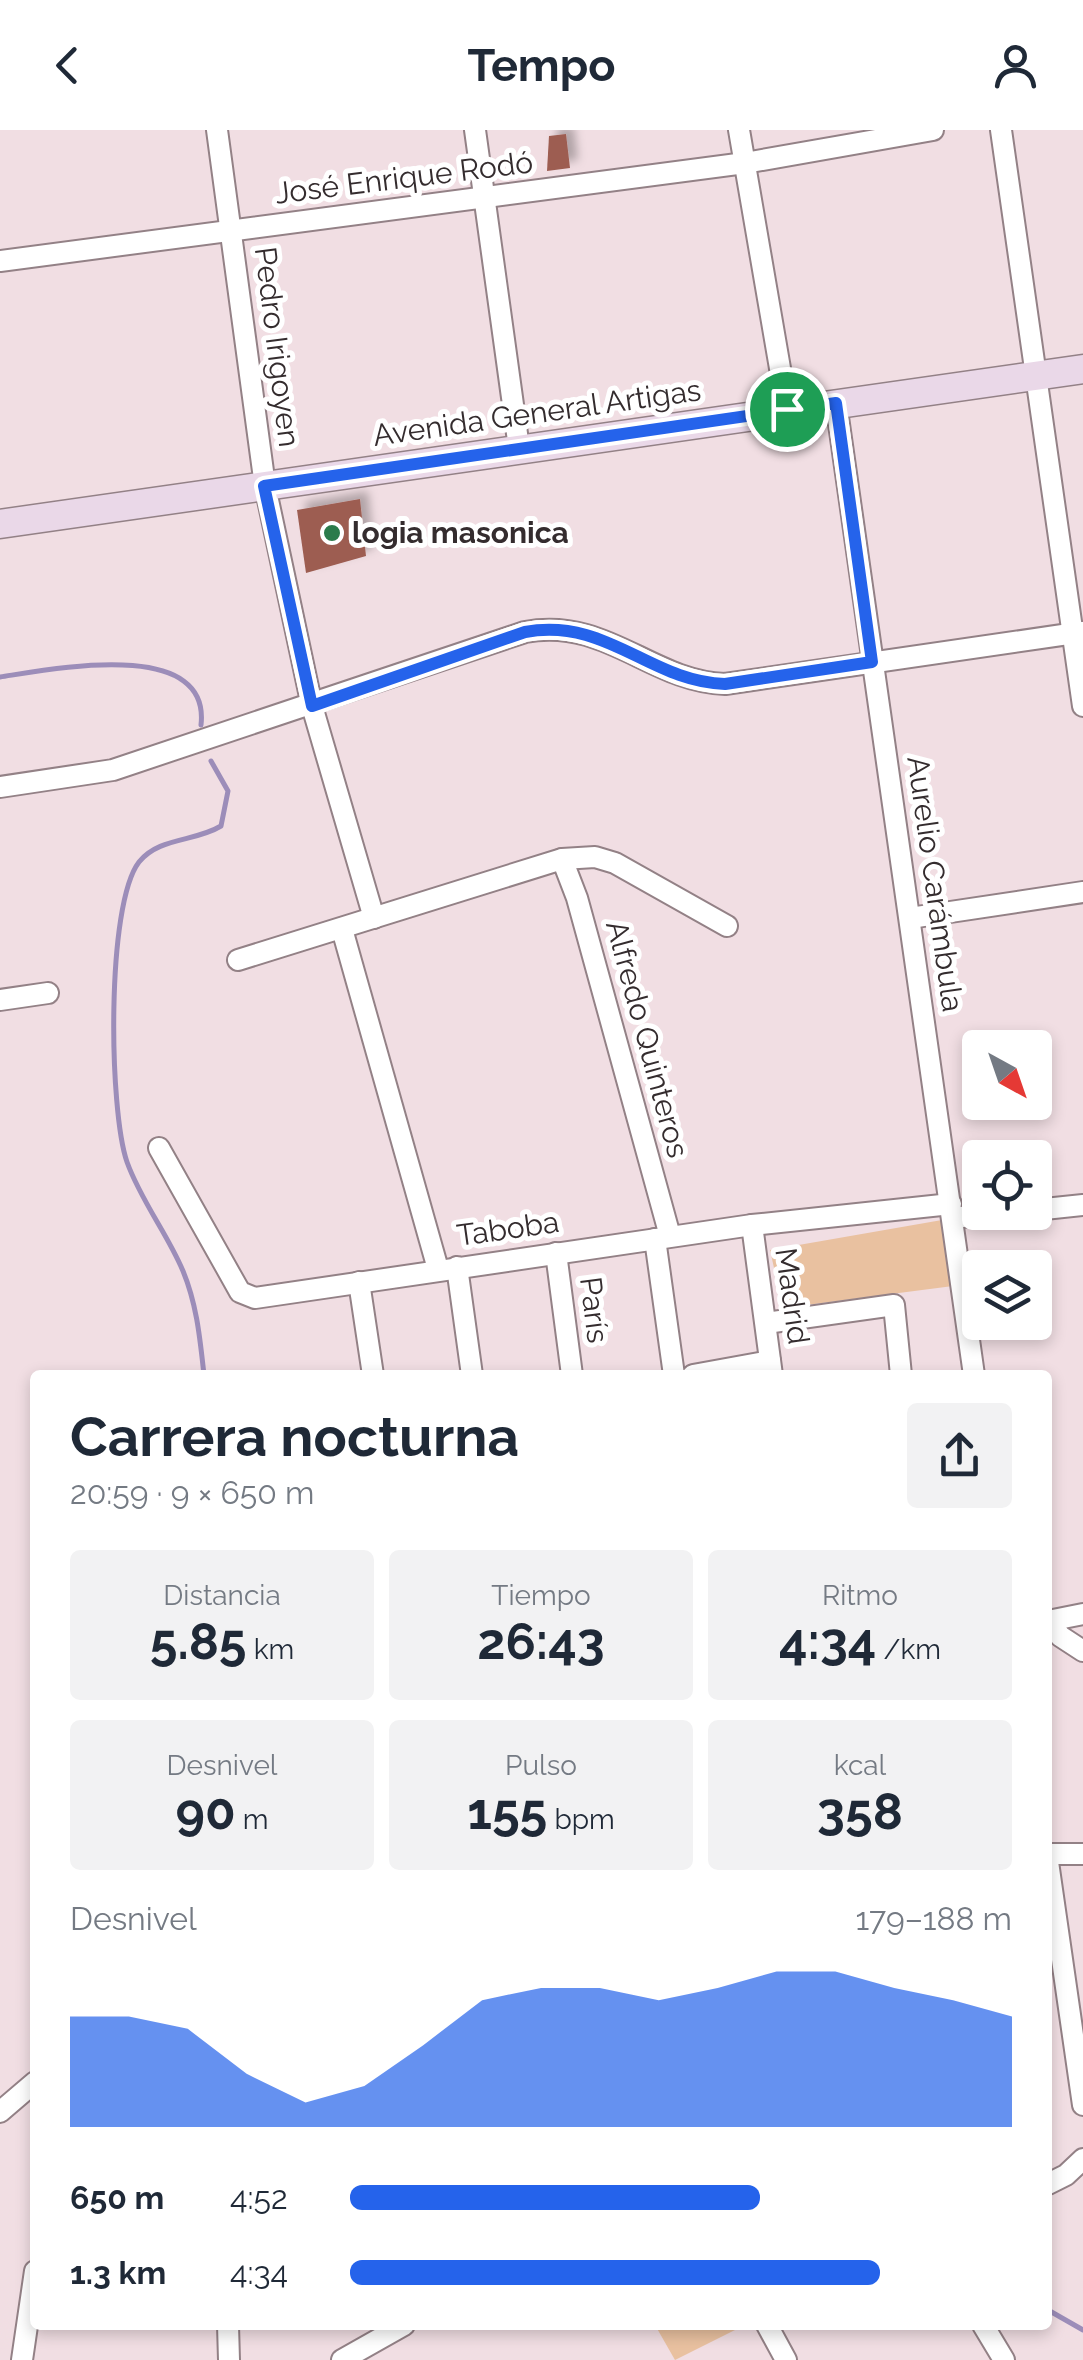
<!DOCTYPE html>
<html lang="es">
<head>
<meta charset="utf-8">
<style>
	body { margin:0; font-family:Raleway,sans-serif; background:#f2f2f3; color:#1f2937; height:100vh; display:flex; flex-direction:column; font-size:38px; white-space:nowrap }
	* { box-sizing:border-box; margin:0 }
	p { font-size:32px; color:#747a83 }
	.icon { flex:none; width:55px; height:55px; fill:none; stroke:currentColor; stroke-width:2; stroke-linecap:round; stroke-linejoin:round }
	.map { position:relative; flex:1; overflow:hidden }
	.details { position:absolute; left:30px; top:1240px; width:1022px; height:960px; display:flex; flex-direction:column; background:#fff; border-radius:10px; box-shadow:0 5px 15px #0003 }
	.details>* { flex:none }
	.needle { width:65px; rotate:140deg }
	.tools { position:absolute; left:962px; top:900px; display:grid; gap:20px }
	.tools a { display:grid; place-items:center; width:90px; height:90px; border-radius:10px; background:#fff; box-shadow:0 5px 15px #0003; font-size:50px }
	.pin { position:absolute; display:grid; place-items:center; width:85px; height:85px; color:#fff; margin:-42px; border:5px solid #fff; border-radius:50%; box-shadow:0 2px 10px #0007 }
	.round { display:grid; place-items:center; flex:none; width:105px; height:105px; border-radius:10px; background:#f2f2f3 }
	.summary { display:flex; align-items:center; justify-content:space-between; height:170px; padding:0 40px }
	h1 { font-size:55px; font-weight:700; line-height:75px }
	.figures { display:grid; grid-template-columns:repeat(3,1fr); gap:15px; height:170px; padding:10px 40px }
	.figures div { display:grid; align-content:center; border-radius:10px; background:#f2f2f3; text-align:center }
	.figures b { font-size:50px; font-weight:700 }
	.figures small { font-size:28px; font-weight:400 }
	.figures p { font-size:28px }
	.chart { height:280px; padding:20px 40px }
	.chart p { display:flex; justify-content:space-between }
	.chart svg { width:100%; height:180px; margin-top:10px; fill:#2563eb; opacity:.7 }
	ul { padding:0 40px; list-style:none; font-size:32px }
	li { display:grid; grid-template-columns:160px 120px 1fr; align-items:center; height:75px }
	li i { height:25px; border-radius:12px; background:#2563eb }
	header { display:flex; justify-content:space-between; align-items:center; height:130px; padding:0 40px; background:#fff; font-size:45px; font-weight:700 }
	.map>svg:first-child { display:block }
	.green { fill:#e9c1a0 }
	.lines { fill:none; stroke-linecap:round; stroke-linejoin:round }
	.stream { stroke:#9c8db9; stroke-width:5 }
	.building { fill:#9d5d51; filter:url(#shadow) }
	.street-casing { stroke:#938186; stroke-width:24 }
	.secondary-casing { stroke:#938186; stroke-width:31 }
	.street { stroke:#fff; stroke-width:20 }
	.secondary { stroke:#ead8e8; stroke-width:28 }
	.route-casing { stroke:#fff; stroke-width:20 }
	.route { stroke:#2563eb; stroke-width:12 }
	.poi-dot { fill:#2b7b4b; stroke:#fff; stroke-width:4 }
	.labels { text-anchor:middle; stroke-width:10; stroke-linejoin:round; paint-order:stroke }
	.street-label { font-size:30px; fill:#342c2e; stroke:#fff }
	.poi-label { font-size:30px; font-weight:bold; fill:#342c2e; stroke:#fff; text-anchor:start }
</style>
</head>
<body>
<header><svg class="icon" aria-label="back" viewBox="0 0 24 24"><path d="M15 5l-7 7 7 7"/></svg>Tempo<svg class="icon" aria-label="person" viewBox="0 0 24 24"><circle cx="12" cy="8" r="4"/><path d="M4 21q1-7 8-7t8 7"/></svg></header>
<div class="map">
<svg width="1083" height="2230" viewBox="0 0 1083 2230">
	<defs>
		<filter id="shadow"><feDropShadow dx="8" dy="-8" stdDeviation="5" flood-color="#0004"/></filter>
	</defs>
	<rect width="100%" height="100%" fill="#f1dee3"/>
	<g class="green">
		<path d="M942,1090L953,1156L783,1178L770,1120Z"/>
		<path d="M655,2195H742L743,2196L675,2230Z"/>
	</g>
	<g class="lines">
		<g class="stream">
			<path d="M0,547C52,539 211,507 201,595"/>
			<path d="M204,1245C200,1209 197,1175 183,1141C167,1103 141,1071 127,1032C109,980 106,775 139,732C159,707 195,712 221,696L228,661L211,631"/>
			<path d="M1048,2180L1083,2200"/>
		</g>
	</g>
	<g class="building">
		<path d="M566,4L570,38L547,41L549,6Z"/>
		<path d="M360,369L366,426L306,443L297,380Z"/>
	</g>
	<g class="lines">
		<g class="street-casing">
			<g id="street">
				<path d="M217,0L265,356L312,576L374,788"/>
				<path d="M475,0L519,318"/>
				<path d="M739,0L787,279"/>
				<path d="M1001,0L1083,576"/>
				<path d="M0,131L745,33L933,0"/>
				<path d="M836,273L974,1245"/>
				<path d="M0,657L113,640L525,502C607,487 650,551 725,554L1083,502"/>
				<path d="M562,729L577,768L670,1106"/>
				<path d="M910,788L1083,762"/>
				<path d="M342,799L438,1139"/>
				<path d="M238,830L562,729L595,727L615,733L727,796"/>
				<path d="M0,870L48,863"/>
				<path d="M159,1018L240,1162L255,1168L752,1095L951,1074"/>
				<path d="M1035,1080L1083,1075"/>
				<path d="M953,1088L1006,1082"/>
				<path d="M752,1095L772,1245"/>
				<path d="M655,1109L674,1245"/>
				<path d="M556,1123L572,1245"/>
				<path d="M457,1137L472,1245"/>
				<path d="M359,1152L373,1245"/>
				<path d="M766,1193L894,1175L901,1245"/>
				<path d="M693,1245L770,1231"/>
				<path d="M1050,1490L1060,1506L1083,1521"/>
				<path d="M1048,1491L1083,1484"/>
				<path d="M1048,1724H1083"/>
				<path d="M1048,1732L1083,1975"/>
				<path d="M0,1982L35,1952"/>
				<path d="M1048,2054L1066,2045L1083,2029"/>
				<path d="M228,2195L229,2230"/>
				<path d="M767,2195L786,2230"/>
				<path d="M983,2195L1004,2230"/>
				<path d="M22,2230L35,2141"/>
				<path d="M342,2230L404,2195"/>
			</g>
		</g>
		<g class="secondary-casing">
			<path id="secondary" d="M0,394L1083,239"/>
		</g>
		<use href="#street" class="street"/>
		<use href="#secondary" class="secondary"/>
	</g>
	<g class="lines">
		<g class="route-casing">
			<path id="route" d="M836,273L872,532L725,554C650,552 607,487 525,502L312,576L264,356Z"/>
		</g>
		<use href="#route" class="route"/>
	</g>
	<circle class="poi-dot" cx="332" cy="403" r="10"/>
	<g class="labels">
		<g class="street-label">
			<text transform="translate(404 48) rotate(-7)" y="10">José Enrique Rodó</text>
			<text transform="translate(277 217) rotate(83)" y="10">Pedro Irigoyen</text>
			<text transform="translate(537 283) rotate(-8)" y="10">Avenida General Artigas</text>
			<text transform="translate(935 754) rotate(82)" y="10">Aurelio Carámbula</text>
			<text transform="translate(647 909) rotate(75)" y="10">Alfredo Quinteros</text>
			<text transform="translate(508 1099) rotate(-8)" y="10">Taboba</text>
			<text transform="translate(792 1166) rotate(82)" y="10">Madrid</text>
			<text transform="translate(594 1180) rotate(83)" y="10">París</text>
		</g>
		<g class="poi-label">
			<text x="352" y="413">logia masonica</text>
		</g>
	</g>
</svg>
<div class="tools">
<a><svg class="needle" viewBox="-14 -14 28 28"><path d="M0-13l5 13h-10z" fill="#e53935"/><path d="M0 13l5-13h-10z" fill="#747a83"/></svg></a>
<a><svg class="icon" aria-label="locate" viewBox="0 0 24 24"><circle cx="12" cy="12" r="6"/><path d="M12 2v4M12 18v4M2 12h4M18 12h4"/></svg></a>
<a><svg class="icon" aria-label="layers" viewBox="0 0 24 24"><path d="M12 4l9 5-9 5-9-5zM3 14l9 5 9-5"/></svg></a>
</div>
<div class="pin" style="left:787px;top:279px;background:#1e9e55"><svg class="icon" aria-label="arrive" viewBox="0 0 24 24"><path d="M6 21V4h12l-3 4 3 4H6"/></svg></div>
<section class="details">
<div class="summary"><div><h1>Carrera nocturna</h1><p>20:59 · 9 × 650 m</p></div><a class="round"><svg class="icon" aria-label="share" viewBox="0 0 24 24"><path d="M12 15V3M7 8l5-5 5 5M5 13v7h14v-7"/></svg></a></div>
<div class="figures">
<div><p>Distancia</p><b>5.85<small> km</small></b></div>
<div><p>Tiempo</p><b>26:43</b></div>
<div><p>Ritmo</p><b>4:34<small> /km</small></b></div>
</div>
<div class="figures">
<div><p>Desnivel</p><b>90<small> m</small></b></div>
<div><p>Pulso</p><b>155<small> bpm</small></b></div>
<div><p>kcal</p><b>358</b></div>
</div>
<div class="chart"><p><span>Desnivel</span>179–188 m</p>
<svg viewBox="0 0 160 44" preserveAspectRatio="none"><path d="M0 44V17L10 17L20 20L30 31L40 38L50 34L60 24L70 13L80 10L90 10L100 13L110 10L120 6L130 6L140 10L150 13L160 17V44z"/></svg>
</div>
<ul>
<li><b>650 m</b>4:52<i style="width:62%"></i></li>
<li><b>1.3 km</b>4:34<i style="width:80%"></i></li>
</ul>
</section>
</div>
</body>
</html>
